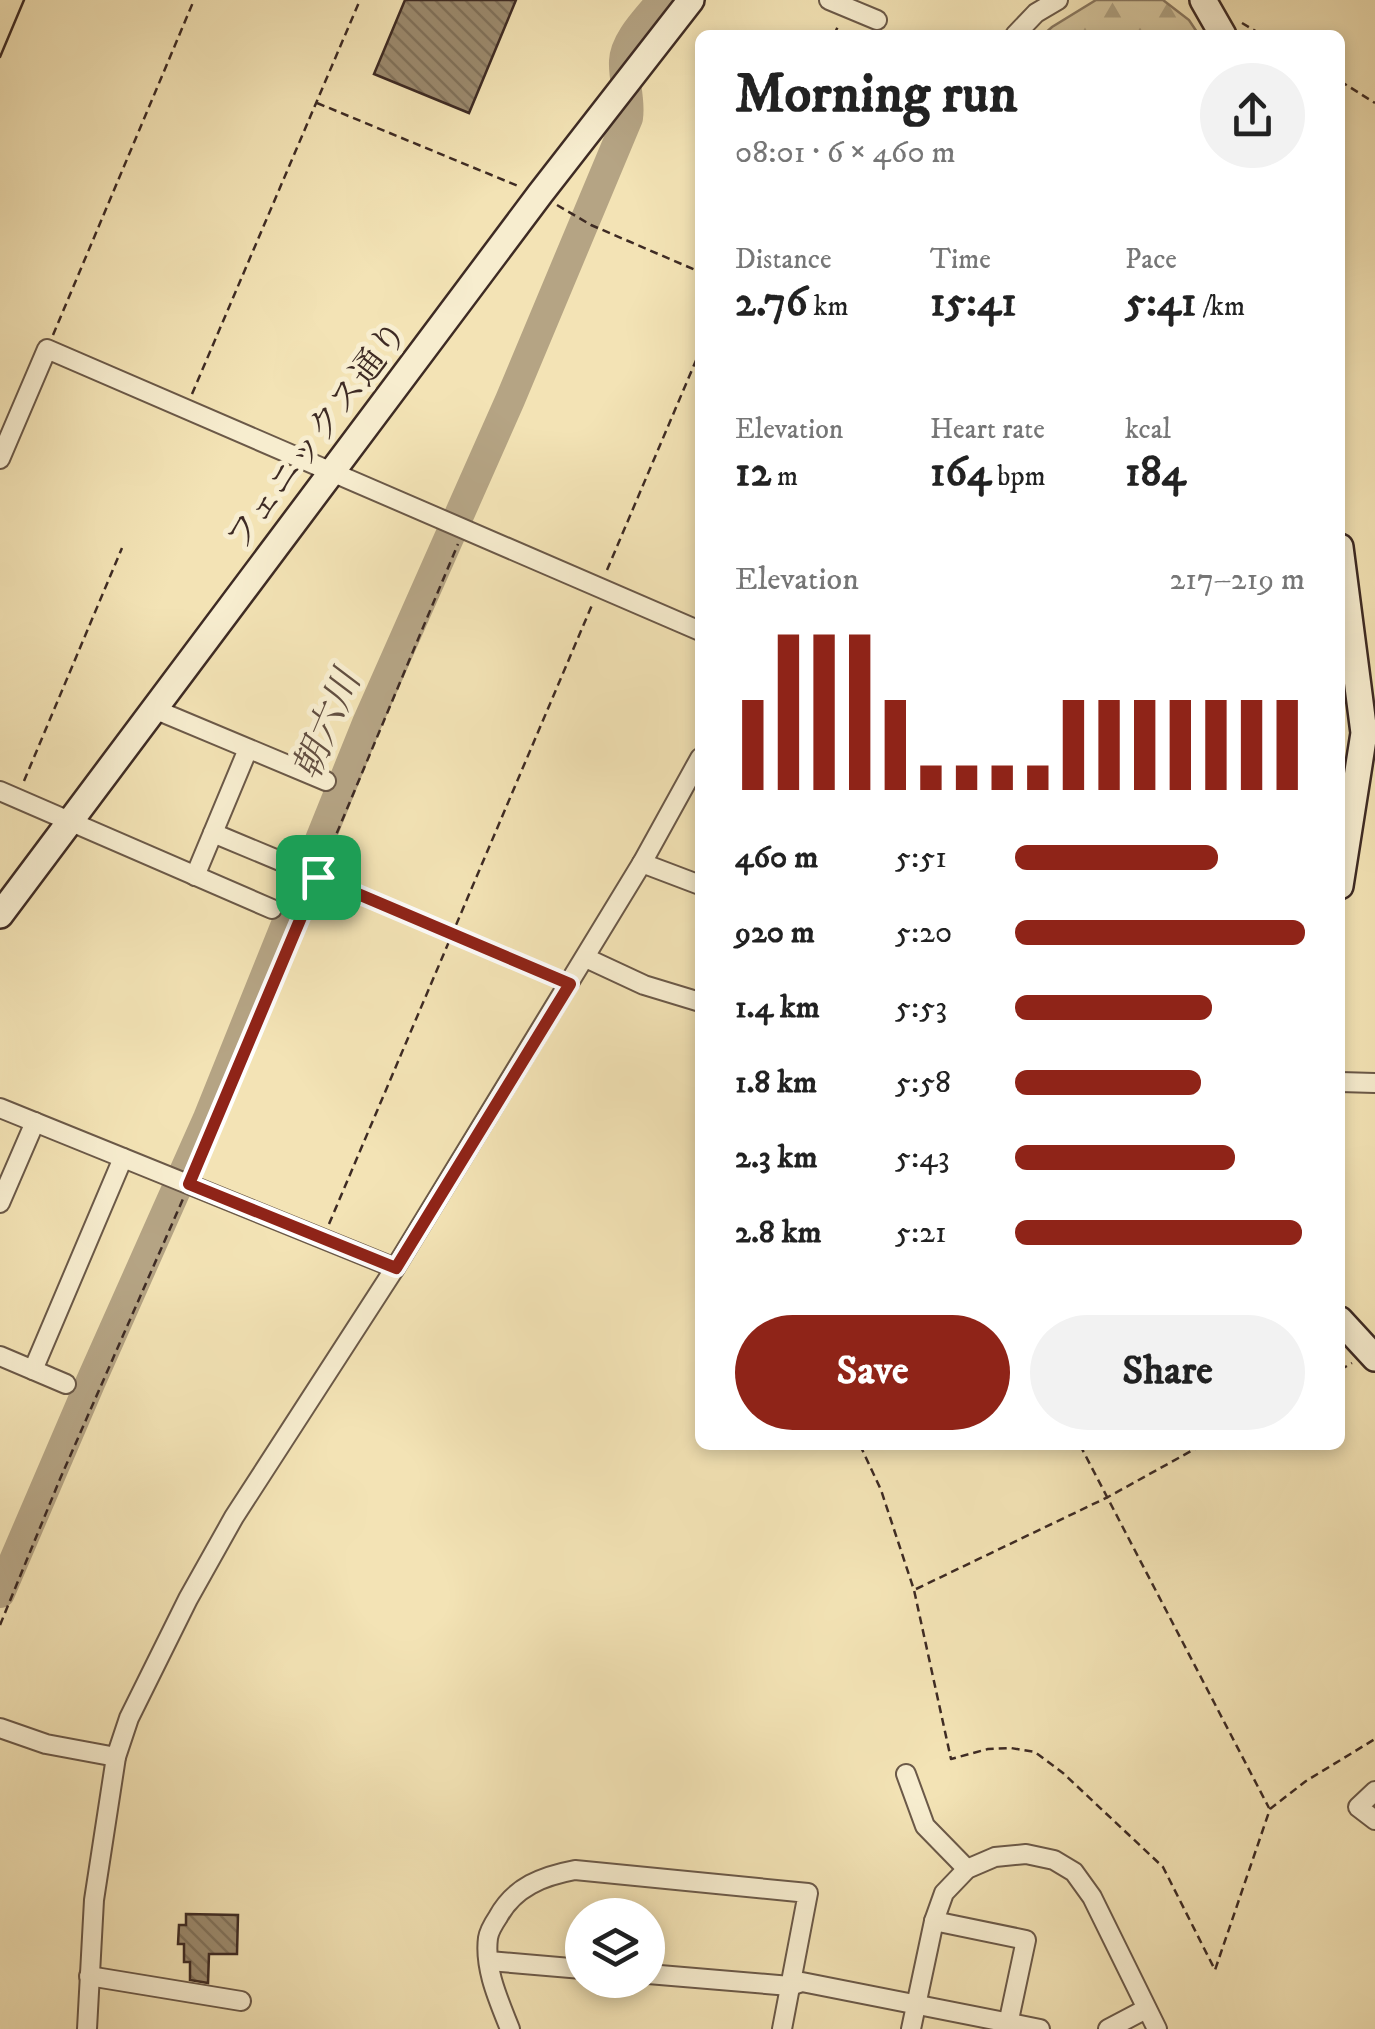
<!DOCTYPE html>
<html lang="en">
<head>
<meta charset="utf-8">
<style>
	body { margin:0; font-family:"IM FELL DW Pica","Noto Serif JP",serif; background:#f2f2f2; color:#222; height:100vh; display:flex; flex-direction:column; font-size:38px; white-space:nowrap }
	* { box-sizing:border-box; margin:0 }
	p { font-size:32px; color:#767676 }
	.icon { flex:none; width:55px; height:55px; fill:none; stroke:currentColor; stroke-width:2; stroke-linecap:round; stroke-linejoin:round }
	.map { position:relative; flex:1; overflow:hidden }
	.details { position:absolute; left:695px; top:30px; width:650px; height:1420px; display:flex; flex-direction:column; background:#fff; border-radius:15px; box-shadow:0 5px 15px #0003 }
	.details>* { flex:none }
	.controls { position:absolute; left:565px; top:1898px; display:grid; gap:20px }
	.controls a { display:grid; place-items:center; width:100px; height:100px; border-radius:50%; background:#fff; box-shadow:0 5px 15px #0003; font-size:50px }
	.pin { position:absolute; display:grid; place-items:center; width:85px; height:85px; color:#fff; margin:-42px; border-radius:20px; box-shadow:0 5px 15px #0006 }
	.round { display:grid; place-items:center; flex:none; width:105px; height:105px; border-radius:52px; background:#f2f2f2 }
	.overview { display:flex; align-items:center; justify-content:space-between; height:170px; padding:0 40px }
	h1 { font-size:55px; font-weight:800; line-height:75px }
	.metrics { display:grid; grid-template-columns:repeat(3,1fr); gap:15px; height:170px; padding:10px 40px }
	.metrics div { display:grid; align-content:center }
	.metrics b { font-size:42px; font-weight:800 }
	.metrics small { font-size:28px; font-weight:400 }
	.metrics p { font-size:28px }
	.chart { height:280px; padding:20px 40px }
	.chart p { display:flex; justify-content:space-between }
	.chart svg { width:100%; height:180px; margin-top:10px; stroke:#8f2418; stroke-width:6 }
	.action { display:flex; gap:20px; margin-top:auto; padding:20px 40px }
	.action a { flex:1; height:115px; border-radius:60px; background:#8f2418; color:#fff; font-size:40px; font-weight:800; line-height:115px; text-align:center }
	.action a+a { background:#f2f2f2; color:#222 }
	ul { padding:0 40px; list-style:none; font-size:32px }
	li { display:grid; grid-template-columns:160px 120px 1fr; align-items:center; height:75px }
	li i { height:25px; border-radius:12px; background:#8f2418 }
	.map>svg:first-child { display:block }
	.forest { fill:url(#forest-firs); stroke:#897860; stroke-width:2.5 }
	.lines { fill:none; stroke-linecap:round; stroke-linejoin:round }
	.river { stroke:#b5a484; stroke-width:30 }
	.building { fill:url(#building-back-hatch); stroke:#3e2b24; stroke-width:2.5 }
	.street-casing { stroke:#6b5948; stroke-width:22 }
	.secondary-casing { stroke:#3e2b24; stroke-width:30 }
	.path { stroke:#3e2b24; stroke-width:2.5; stroke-dasharray:8 5; stroke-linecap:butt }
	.street { stroke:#f7edcf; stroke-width:18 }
	.secondary { stroke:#f7edcf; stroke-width:25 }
	.tram { stroke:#3e2b24; stroke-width:2.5 }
	.route-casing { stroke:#fff; stroke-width:20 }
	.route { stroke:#8f2418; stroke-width:12 }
	.labels { text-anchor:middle; stroke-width:10; stroke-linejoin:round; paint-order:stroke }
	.street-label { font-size:35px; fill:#3e2b24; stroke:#f7edcf }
	.water-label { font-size:38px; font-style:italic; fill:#624f41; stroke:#f7edcf }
</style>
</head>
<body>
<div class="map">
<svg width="1375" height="2029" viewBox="0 0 1375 2029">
	<defs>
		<pattern id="forest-firs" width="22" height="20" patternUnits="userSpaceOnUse" patternTransform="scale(2.5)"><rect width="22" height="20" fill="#d4c49c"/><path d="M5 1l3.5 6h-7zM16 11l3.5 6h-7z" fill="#ad9f7f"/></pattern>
		<pattern id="building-back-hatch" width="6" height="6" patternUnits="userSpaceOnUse" patternTransform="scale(2.5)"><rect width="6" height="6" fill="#9c8b6f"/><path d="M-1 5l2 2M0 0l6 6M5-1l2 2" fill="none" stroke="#81725b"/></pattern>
	</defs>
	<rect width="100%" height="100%" fill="#f3e3b5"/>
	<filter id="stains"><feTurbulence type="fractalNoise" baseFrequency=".002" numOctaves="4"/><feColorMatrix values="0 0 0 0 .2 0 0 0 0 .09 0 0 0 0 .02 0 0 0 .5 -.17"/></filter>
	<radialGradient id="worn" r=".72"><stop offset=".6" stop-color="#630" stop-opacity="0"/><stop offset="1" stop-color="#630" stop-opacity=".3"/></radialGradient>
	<path class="forest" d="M1096,0H1163L1189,20L1199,35H1043L1052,27Z"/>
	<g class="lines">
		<path class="river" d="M0,1593L91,1381L208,1118L367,723L510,400L628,118C631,99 623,80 624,61C625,39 649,17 662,0"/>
	</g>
	<g class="building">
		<path d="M405,0H516L469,113L374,74Z"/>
		<path d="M186,1914L238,1915L237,1954H209L208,1983L190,1980V1962H184V1944H178L179,1925H186Z"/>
	</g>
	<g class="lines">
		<g class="street-casing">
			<g id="street">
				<path d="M829,0L877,20"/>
				<path d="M1015,35L1036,13L1058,0"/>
				<path d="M0,459L47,349L700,631"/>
				<path d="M154,709L326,781"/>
				<path d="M0,791L272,909"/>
				<path d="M213,833L285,863"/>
				<path d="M642,863L700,885"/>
				<path d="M195,876L248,749"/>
				<path d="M586,958L644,985L700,1002"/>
				<path d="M1340,1082L1375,1083"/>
				<path d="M0,1108L395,1268"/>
				<path d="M0,1203L35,1122"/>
				<path d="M0,1356L66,1384"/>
				<path d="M33,1370L123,1158"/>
				<path d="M0,1728L46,1744L116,1757"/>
				<path d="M906,1774L925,1826L967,1869"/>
				<path d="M1375,1791L1358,1807L1375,1820"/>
				<path d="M934,1921L1026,1940L1007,2029"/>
				<path d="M489,1961L582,1969"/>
				<path d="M648,1974L790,1986L802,1982L1040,2029"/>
				<path d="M89,1976L241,2001"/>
				<path d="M87,2029L94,1900L116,1757L129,1718L188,1599L234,1517L395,1268L642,863L700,758"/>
				<path d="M510,2029C499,2001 484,1969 488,1938C489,1931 494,1923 498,1917C514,1887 543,1876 575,1870L808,1893L782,2029"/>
				<path d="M911,2029L934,1921L944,1893L967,1869L995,1857L1026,1854L1054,1860L1074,1872L1092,1897L1157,2029"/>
				<path d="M1108,2029L1146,2009"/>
			</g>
		</g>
		<g class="secondary-casing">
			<g id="secondary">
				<path d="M1203,0L1223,35"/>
				<path d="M1340,547L1364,733L1340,886"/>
				<path d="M0,915L540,194L691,0"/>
				<path d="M1340,1320L1375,1358"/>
			</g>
		</g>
		<g class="path">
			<path d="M1242,23L1262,35"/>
			<path d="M834,35L839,24"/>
			<path d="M1340,81L1375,103"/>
			<path d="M317,103L518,186"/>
			<path d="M557,205L591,225L700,272"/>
			<path d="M53,335L194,0"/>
			<path d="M192,394L360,0"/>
			<path d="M607,570L700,351"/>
			<path d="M24,781L122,548"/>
			<path d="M318,877L550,975"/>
			<path d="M196,1169L458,544"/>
			<path d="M329,1224L592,605"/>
			<path d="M1340,1370L1352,1363"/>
			<path d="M860,1445L881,1490L914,1590L951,1759L988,1749L1011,1748L1035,1752L1063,1773L1163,1867L1215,1970L1270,1809L1306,1781L1375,1739"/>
			<path d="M1080,1445L1269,1808"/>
			<path d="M916,1589L1108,1497L1202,1445"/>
			<path d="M0,1625L60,1479L183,1199"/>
		</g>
		<use href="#street" class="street"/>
		<use href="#secondary" class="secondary"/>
		<path class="tram" d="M0,57L24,0"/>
	</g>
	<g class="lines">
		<g class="route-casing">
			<path id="route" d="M318,877L570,984L396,1268L189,1184Z"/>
		</g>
		<use href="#route" class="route"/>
	</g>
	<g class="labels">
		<g class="street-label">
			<text transform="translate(316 435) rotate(-53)" y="12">フェニックス通り</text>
		</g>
		<g class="water-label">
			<text transform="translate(326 725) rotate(-67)" y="13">朝六川</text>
		</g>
	</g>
	<rect width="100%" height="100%" filter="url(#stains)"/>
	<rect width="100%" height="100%" fill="url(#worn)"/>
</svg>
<div class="controls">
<a><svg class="icon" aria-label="layers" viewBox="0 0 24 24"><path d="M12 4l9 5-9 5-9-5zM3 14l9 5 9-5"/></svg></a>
</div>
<div class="pin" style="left:318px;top:877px;background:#1e9e55"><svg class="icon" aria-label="arrive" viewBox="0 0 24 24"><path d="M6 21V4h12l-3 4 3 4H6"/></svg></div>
<section class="details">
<div class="overview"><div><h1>Morning run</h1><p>08:01 · 6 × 460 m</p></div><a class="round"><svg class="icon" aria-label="share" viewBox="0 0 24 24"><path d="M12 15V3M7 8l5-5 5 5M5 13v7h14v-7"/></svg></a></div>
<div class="metrics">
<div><p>Distance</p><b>2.76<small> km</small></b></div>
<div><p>Time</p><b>15:41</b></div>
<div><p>Pace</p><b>5:41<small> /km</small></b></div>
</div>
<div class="metrics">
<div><p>Elevation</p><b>12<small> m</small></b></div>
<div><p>Heart rate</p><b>164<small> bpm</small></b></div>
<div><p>kcal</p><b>184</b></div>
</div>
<div class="chart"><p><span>Elevation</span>217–219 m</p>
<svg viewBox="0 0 160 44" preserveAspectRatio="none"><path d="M5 44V22M15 44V6M25 44V6M35 44V6M45 44V22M55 44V38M65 44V38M75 44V38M85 44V38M95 44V22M105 44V22M115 44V22M125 44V22M135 44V22M145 44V22M155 44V22"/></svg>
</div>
<ul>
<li><b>460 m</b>5:51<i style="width:70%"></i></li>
<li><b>920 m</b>5:20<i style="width:100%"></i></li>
<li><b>1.4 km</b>5:53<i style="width:68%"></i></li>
<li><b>1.8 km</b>5:58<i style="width:64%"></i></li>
<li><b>2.3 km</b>5:43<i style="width:76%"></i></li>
<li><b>2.8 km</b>5:21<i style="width:99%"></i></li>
</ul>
<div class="action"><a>Save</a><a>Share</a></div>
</section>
</div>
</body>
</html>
